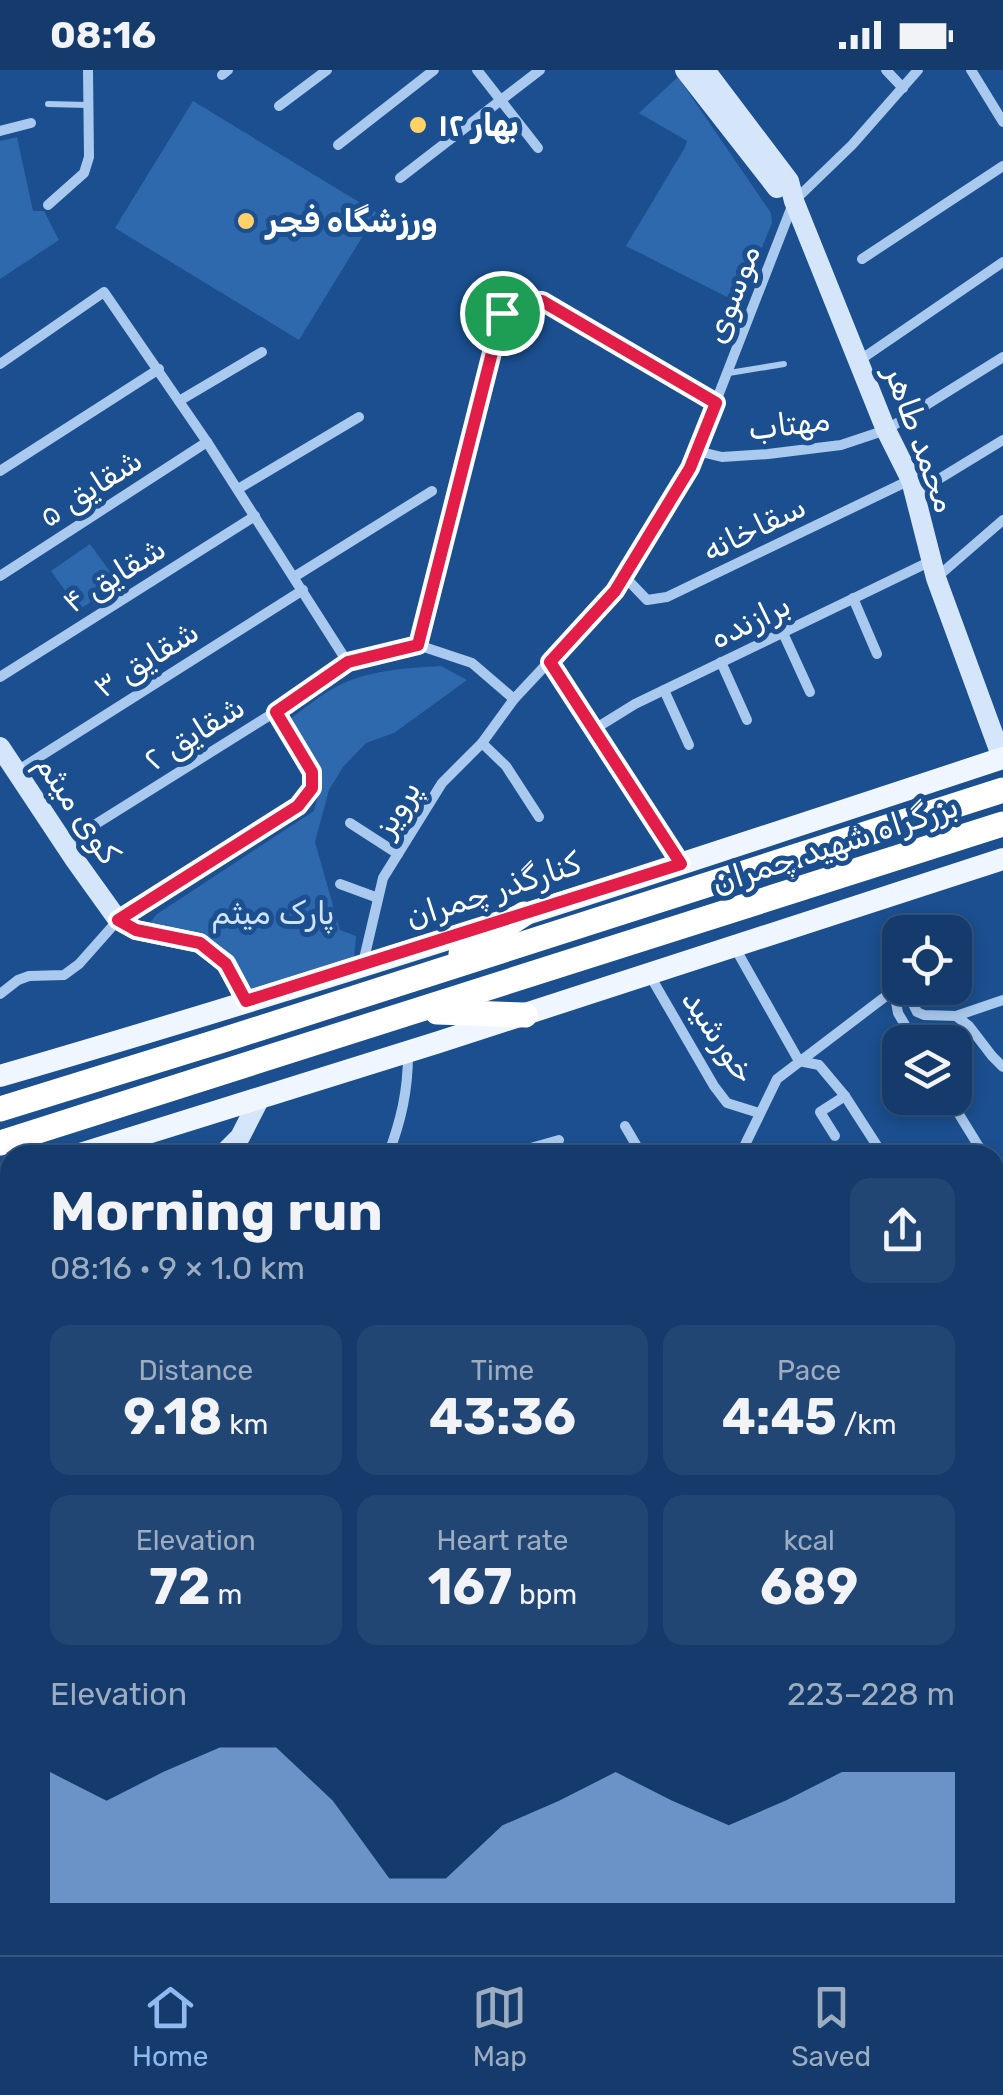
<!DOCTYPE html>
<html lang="en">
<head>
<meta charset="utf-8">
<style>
	body { margin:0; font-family:Rubik,Vazirmatn,sans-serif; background:#214673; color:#f1f3f6; height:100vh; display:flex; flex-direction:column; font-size:38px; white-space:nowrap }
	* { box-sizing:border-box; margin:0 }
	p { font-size:32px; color:#9dadc1 }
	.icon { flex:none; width:55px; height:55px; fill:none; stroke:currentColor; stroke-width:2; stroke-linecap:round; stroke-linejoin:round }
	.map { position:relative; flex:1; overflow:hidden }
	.details { position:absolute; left:0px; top:1075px; width:1005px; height:810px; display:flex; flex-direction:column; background:#143b6b; border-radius:30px 30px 0 0; box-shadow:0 5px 15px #0003,0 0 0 2px #33557e }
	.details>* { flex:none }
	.fabs { position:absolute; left:882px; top:845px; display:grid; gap:20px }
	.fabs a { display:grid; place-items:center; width:90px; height:90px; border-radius:20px; background:#143b6b; box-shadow:0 5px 15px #0003,0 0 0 2px #33557e; font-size:50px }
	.pin { position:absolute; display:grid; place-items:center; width:85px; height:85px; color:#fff; margin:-42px; border:5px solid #fff; border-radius:50%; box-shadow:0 2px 10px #0007 }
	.round { display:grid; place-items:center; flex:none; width:105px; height:105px; border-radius:20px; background:#214673 }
	.head { display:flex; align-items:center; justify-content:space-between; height:170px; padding:0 50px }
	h1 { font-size:55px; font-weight:700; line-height:75px }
	.metrics { display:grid; grid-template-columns:repeat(3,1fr); gap:15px; height:170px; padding:10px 50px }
	.metrics div { display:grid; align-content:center; border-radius:20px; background:#214673; text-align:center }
	.metrics b { font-size:50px; font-weight:700 }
	.metrics small { font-size:28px; font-weight:400 }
	.metrics p { font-size:28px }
	.chart { height:280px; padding:20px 50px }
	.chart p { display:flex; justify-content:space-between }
	.chart svg { width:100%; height:180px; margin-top:10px; fill:#90b9f0; opacity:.7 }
	.status { display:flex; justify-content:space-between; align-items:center; height:70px; padding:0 50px; background:#143b6b; direction:ltr }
	.status svg { height:28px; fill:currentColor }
	.dock { display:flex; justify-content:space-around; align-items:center; height:140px; border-top:2px solid #33557e; background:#143b6b; font-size:28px; color:#9dadc1 }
	.dock a { display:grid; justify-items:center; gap:5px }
	.dock .active { color:#90b9f0 }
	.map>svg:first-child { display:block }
	.green { fill:#2e69ad }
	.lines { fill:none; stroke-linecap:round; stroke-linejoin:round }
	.lane { stroke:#a9c9ee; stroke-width:6 }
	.street { stroke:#a9c9ee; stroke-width:10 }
	.secondary { stroke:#d6e6fa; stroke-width:20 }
	.primary { stroke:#f0f6ff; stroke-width:22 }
	.highway { stroke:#fff; stroke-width:25 }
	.route-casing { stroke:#fff; stroke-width:20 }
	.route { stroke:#e11d48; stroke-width:12 }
	.poi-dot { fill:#ffd166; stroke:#1b4f8f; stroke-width:4 }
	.labels { text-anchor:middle; stroke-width:10; stroke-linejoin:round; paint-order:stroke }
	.poi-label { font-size:32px; font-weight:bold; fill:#fff; stroke:#1b4f8f; text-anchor:start }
	.street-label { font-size:32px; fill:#fff; stroke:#1b4f8f }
	.park-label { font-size:32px; fill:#cfe3fa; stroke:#1b4f8f }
</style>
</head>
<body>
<div class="status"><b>08:16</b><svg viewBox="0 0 49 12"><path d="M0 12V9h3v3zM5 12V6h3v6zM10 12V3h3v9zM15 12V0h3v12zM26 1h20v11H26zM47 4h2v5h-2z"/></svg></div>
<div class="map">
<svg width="1003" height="1885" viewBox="0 0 1003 1885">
	<rect width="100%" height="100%" fill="#1b4f8f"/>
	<g class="green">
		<path d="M678,7L771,143L772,153L739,233L626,176L684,79L687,71L639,43Z"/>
		<path d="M193,31L377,143L299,270L115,158Z"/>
		<path d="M17,67L33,141H44L59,170L0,209V71Z"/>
		<path d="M90,474L118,513L79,540L51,501Z"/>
		<path d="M441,596L467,610L394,663L366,673L343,697L329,720L315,772L340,860L356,866L354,889L251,921L234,889L147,856L157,844L314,741L322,710L317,691L289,650C304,639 320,625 336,617C367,600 407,598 441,596Z"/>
	</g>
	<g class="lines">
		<g class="lane">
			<path d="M48,34L88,35"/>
			<path d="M729,303L784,294"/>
		</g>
		<g class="street">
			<path d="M477,0L538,78"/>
			<path d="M886,0L903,18"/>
			<path d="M971,0L1003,52"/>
			<path d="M222,5L228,0"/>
			<path d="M279,36L327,0"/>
			<path d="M0,61L31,53"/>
			<path d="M338,75L434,0"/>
			<path d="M400,108L540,0"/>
			<path d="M48,135L84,103L89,87L88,0"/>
			<path d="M862,189L1003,96"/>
			<path d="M860,290L1003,192"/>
			<path d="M0,294L104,222L207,372L348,593"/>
			<path d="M179,331L262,282"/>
			<path d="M697,381L722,387L768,384L841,375L886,360L1003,287"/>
			<path d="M0,401L159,299"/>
			<path d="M238,419L359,347"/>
			<path d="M916,423L1003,370"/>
			<path d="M0,506L207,372"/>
			<path d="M624,506L647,530L667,527L910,410"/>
			<path d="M294,507L432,421"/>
			<path d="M936,508L1003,450"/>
			<path d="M853,528L877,584"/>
			<path d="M783,563L810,622"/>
			<path d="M418,575L502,243L520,230L542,231L716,333"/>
			<path d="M550,592L680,793"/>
			<path d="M721,592L747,650"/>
			<path d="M0,607L255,446"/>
			<path d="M664,620L689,675"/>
			<path d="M593,660L635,634L931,491"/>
			<path d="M482,673L506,696L539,747"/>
			<path d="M17,701L303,520"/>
			<path d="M350,753L398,784"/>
			<path d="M64,774L275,642L348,593L418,575L472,593L514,629"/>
			<path d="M340,814L378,828"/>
			<path d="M734,876L799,991L819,995L845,1026L883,1085"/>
			<path d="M363,893L383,808L442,713L482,673L514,629L615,521L690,398L794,131L852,75L918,0"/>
			<path d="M649,904L714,1016L727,1033L759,1043"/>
			<path d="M0,924L18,910L29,906L64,905L79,894L118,850L297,736L312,718L311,702L275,642"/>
			<path d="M903,925L896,932L898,943L915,972"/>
			<path d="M956,946L1003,930"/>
			<path d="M949,1028L984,1085"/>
			<path d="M625,1056L642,1085"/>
			<path d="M835,1066L820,1042L845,1026"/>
			<path d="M388,1085C401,1051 408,1021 408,984"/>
			<path d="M506,1085L559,1070"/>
			<path d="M740,1085L777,1009L886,926L897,921L911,930L917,942L924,945L956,946L969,956L992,986L1003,997"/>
			<path d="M995,1103L1003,1116"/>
			<path d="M995,1174L1003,1169"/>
			<path d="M0,1215L10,1236"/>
			<path d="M995,1300L1003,1306L995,1317"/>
			<path d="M0,1345L10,1375"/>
			<path d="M995,1368L1003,1373"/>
			<path d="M0,1467L10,1476"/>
			<path d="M995,1474L1003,1475"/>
			<path d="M995,1520L1003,1523"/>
			<path d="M995,1622L1003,1627"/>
			<path d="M0,1630L10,1620"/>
			<path d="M995,1743L1003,1747"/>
			<path d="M0,1813L10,1790"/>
			<path d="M414,1875L421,1885"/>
			<path d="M508,1875L518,1885"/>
			<path d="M591,1875L603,1885"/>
			<path d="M754,1875L766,1885"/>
			<path d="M969,1875L983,1885"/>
			<path d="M63,1885L65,1875"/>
			<path d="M780,1885L791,1875"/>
			<path d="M888,1885L897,1875"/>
		</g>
		<g class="secondary">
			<path d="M685,0L777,118"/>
			<path d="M705,0L789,111L794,131L886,360L911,410L936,508L1002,688"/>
			<path d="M0,677L75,790L118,850L136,860L199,873L226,893L246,931"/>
			<path d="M222,1085L240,1067L260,1028"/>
			<path d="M0,1275L10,1262"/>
			<path d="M0,1656L10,1660"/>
			<path d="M302,1875L309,1885"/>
			<path d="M327,1875L335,1885"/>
		</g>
		<g class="primary">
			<path d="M0,1006C337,908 670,798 1003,688"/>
			<path d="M77,1085L439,972L1003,789"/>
			<path d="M0,1108L10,1105"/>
		</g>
		<g class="highway">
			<path d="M461,884L524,844"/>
			<path d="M437,942L525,945"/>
			<path d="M0,1039L223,970L1003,720"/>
			<path d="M0,1073L1003,754"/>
		</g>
	</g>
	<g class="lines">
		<g class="route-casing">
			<path id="route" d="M520,230L542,231L716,333L690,398L615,521L550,592L681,794L246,931L226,894L200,873L136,860L118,850L298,736L312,718V702L276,642L348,592L418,575L502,243Z"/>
		</g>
		<use href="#route" class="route"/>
	</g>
	<g class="poi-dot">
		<circle cx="418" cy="55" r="10"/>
		<circle cx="246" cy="151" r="10"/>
	</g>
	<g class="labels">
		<g class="poi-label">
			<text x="438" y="66">بهار ۱۲</text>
			<text x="266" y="162">ورزشگاه فجر</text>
		</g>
		<g class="street-label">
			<text transform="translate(732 224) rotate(-69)" y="11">موسوی</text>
			<text transform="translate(789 354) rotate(-7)" y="11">مهتاب</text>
			<text transform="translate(921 369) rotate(70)" y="11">محمد طاهر</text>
			<text transform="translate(90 418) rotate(-33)" y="11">شقایق ۵</text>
			<text transform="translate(754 458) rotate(-26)" y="11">سقاخانه</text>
			<text transform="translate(114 505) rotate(-32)" y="11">شقایق ۴</text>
			<text transform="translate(750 551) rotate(-26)" y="11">برازنده</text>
			<text transform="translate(146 589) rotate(-32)" y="11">شقایق ۳</text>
			<text transform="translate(194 663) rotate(-32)" y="11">شقایق ۲</text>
			<text transform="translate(397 738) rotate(-58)" y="11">پرویز</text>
			<text transform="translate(78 739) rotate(56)" y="11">کوی میثم</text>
			<text transform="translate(835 774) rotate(-18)" y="11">بزرگراه شهید چمران</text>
			<text transform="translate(493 820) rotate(-18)" y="11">کنارگذر چمران</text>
			<text transform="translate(719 966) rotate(56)" y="11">خورشید</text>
		</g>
		<g class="park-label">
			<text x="273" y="854">پارک میثم</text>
		</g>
	</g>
</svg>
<div class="fabs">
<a><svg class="icon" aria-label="locate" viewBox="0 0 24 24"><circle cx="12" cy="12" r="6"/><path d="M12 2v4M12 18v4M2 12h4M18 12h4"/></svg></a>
<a><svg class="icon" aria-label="layers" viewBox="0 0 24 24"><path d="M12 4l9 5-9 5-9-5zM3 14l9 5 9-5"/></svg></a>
</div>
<div class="pin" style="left:502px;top:243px;background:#1e9e55"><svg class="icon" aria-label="arrive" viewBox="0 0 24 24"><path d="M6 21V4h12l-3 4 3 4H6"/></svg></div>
<section class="details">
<div class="head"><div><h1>Morning run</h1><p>08:16 · 9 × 1.0 km</p></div><a class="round"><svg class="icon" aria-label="share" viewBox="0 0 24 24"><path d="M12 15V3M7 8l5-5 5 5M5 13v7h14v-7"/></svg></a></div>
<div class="metrics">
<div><p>Distance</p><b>9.18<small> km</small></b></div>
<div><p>Time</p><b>43:36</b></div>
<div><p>Pace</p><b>4:45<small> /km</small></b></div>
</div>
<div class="metrics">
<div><p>Elevation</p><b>72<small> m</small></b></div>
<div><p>Heart rate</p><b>167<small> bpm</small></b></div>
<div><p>kcal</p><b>689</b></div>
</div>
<div class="chart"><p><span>Elevation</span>223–228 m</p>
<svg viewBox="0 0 160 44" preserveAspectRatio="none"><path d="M0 44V12L10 19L20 12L30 6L40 6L50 19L60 38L70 38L80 25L90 19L100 12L110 19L120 25L130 19L140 12L150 12L160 12V44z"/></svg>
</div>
</section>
</div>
<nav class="dock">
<a class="active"><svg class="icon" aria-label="home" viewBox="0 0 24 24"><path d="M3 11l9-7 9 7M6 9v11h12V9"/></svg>Home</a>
<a><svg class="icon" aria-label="map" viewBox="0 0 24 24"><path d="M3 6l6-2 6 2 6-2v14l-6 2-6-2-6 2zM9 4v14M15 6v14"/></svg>Map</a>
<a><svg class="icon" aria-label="saved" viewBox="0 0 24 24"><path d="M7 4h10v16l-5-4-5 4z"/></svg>Saved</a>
</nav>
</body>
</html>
